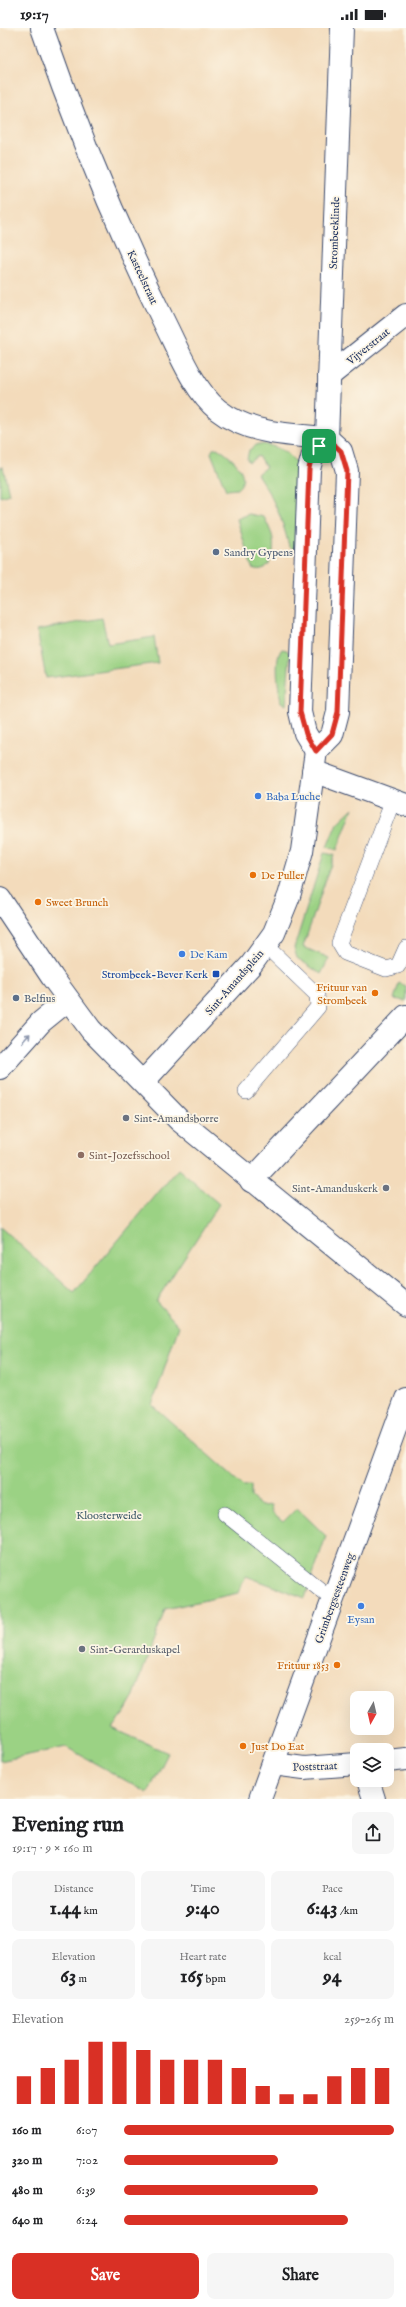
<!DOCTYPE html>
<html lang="en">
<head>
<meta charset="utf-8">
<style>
	body { margin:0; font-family:"IM FELL English",serif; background:#f6f6f6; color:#202124; height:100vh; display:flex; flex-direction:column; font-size:15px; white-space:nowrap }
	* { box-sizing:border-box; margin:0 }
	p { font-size:13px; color:#757577 }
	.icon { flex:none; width:22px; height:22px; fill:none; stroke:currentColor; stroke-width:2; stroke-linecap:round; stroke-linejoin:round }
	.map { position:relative; height:1771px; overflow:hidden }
	.details { display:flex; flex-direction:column; background:#fff; flex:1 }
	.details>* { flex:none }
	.needle { width:26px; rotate:188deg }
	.fabs { position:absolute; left:350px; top:1663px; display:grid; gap:8px }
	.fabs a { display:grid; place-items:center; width:44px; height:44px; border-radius:8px; background:#fff; box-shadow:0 4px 16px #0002; font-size:20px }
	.pin { position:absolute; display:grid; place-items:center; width:34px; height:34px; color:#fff; margin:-17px; border-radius:8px; box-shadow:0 2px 6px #0006 }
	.round { display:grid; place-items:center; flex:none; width:42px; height:42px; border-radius:8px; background:#f6f6f6 }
	.head { display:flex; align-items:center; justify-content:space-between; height:68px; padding:0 12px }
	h1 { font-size:22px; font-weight:800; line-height:30px }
	.figures { display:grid; grid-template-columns:repeat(3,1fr); gap:6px; height:68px; padding:4px 12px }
	.figures div { display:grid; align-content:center; border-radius:8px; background:#f6f6f6; text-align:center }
	.figures b { font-size:20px; font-weight:800 }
	.figures small { font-size:11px; font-weight:400 }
	.figures p { font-size:11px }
	.chart { height:112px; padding:8px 12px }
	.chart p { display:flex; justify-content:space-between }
	.chart svg { width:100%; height:72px; margin-top:4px; stroke:#d93025; stroke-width:6 }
	.button { display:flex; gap:8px; margin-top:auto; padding:8px 12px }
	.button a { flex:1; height:46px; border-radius:8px; background:#d93025; color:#fff; font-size:16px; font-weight:800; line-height:46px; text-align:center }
	.button a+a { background:#f6f6f6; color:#202124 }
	ul { padding:0 12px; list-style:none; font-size:13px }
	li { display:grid; grid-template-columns:64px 48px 1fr; align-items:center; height:30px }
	li i { height:10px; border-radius:5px; background:#d93025 }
	.status { display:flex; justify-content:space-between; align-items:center; height:28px; padding:0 20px; background:#fff; direction:ltr }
	.status svg { height:11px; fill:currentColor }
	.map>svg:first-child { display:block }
	.green { fill:#9bd284; stroke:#5b8071 }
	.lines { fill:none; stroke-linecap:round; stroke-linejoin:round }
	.lane-casing { stroke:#3b496c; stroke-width:16 }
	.street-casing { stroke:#3b496c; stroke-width:24 }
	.lane { stroke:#fff; stroke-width:15 }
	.street { stroke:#fff; stroke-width:22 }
	.oneway { stroke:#8d97ae }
	.route-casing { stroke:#fff; stroke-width:8 }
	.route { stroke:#d93025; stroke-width:5 }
	.service-dot { fill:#5c6f8a; stroke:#fcf5e5; stroke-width:1.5 }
	.shop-dot { fill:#3f7fe0; stroke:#fcf5e5; stroke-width:1.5 }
	.food-dot { fill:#e8710a; stroke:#fcf5e5; stroke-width:1.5 }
	.transit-dot { fill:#1a4fb4; stroke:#fcf5e5; stroke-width:1.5 }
	.worship-dot { fill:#6b7280; stroke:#fcf5e5; stroke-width:1.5 }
	.education-dot { fill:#8d6e63; stroke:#fcf5e5; stroke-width:1.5 }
	.labels { text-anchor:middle; stroke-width:3.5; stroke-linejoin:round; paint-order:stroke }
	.street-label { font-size:11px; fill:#1b2f5e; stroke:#fcf5e5 }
	.service-label { font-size:11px; fill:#4e5e75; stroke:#fcf5e5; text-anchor:start }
	.shop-label { font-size:11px; fill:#366cbe; stroke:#fcf5e5; text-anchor:start }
	.food-label { font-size:11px; fill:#c56008; stroke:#fcf5e5; text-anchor:start }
	.transit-label { font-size:11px; fill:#164399; stroke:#fcf5e5; text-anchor:end }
	.worship-label { font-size:11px; fill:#5b616d; stroke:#fcf5e5; text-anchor:start }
	.education-label { font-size:11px; fill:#785e54; stroke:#fcf5e5; text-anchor:start }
	.park-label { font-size:11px; fill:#3b5868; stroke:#fcf5e5 }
</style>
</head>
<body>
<div class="status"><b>19:17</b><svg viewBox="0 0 49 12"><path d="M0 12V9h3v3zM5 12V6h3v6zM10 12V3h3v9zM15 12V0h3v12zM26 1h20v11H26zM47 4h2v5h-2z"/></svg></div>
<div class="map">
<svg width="406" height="1771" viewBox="0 0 406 1771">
	<rect width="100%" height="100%" fill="#fcf5e5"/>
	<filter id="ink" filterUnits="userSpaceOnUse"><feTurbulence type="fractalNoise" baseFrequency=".025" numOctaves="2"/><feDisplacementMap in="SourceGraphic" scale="8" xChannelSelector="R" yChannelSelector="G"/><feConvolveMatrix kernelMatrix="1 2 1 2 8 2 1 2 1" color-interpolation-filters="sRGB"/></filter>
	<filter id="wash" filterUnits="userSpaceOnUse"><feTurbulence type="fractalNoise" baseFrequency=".012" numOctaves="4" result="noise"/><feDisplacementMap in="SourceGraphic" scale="16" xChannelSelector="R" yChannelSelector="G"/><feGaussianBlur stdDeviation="0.9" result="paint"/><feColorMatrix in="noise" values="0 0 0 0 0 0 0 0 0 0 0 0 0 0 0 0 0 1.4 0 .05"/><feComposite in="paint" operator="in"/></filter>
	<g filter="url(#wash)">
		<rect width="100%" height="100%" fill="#f3dbbb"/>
		<g class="green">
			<path d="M258,416C278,417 288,424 300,439L299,517L294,521L289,518C281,487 275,473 257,446L266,439L258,428L249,434L247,431L249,422Z"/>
			<path d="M217,420C229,427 254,447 237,461L226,462L211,425L213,421Z"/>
			<path d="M3,439L9,466L0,469V440Z"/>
			<path d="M249,486L264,489C267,495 270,501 272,507C276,520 272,548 252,540L237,491Z"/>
			<path d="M102,590L108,616L154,609L158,635L46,650L37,602Z"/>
			<path d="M282,621L287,622L290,627L286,677L281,674C279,662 273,631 282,621Z"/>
			<path d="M353,780L337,822L327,819L337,795Z"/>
			<path d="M324,825L334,827L303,919L329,930L321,946L297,930L294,920Z"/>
			<path d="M399,955L406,958V973L394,971Z"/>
			<path d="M178,1141L219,1176L156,1273L179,1298L152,1377L243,1458L251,1457V1469L261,1478L271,1477L272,1485L283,1494L297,1480L326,1508L305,1570L246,1548L238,1565L165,1581L133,1670L125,1684L112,1700L168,1725L148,1765L66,1719L0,1733V1199L74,1265Z"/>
		</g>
	</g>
	<g filter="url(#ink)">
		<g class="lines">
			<g class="lane-casing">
				<g id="lane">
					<path d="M393,772L339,915L345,925L386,941L398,938L406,920"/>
					<path d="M246,1063L318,979L317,967L266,918"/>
					<path d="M225,1486L333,1572"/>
				</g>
			</g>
			<g class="street-casing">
				<g id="street">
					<path d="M42,0C77,102 118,201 166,298C179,324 195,364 218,382C248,406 290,407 327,410"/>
					<path d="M329,348L406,287"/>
					<path d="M327,410L342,0"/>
					<path d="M316,723L332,707L338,684L347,443L341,423L327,410"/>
					<path d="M316,723L305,705L300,684L309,441L314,423L327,410"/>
					<path d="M313,743L406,777"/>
					<path d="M0,871L52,949L91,1002L180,1093L406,1277"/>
					<path d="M0,1040L41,994L68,972"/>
					<path d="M143,1054L251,937L274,905L289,868L302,823L316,723"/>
					<path d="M251,1153L406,988"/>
					<path d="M387,1733L406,1731"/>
					<path d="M273,1736L304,1740L357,1736"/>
					<path d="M368,1752L374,1771"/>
					<path d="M260,1771L406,1371"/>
				</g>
			</g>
			<use href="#lane" class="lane"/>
			<use href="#street" class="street"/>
		</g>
		<defs><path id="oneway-shaft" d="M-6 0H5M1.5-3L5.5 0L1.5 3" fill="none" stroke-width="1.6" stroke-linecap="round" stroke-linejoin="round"/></defs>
		<use class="oneway" href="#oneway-shaft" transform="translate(26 1010) rotate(-48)"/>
	</g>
	<g class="lines" filter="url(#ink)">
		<g class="route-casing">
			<path id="route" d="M327,410L341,423L347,443L338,684L332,706L316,723L306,706L300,684L309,441C311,427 317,420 327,410Z"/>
		</g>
		<use href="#route" class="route"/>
	</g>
	<g class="service-dot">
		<circle cx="216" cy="524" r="4"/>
		<circle cx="16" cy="970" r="4"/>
	</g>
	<g class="shop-dot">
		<circle cx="258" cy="768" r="4"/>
		<circle cx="182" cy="926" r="4"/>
		<circle cx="361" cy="1578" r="4"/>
	</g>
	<g class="food-dot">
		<circle cx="253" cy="847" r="4"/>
		<circle cx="38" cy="874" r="4"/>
		<circle cx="375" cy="965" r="4"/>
		<circle cx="337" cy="1637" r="4"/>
		<circle cx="243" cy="1718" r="4"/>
	</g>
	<rect class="transit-dot" x="212" y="942" width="8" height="8" rx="2"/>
	<g class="worship-dot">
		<circle cx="126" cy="1090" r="4"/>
		<circle cx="386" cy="1160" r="4"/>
		<circle cx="82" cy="1621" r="4"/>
	</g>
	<circle class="education-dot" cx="81" cy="1127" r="4"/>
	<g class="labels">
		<g class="street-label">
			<text transform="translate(334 205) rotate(-88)" y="4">Strombeeklinde</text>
			<text transform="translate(143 249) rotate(65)" y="4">Kasteelstraat</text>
			<text transform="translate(368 318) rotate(-39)" y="4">Vijverstraat</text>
			<text transform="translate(234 954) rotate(-49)" y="4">Sint-Amandsplein</text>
			<text transform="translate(334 1570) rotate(-70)" y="4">Grimbergsesteenweg</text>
			<text transform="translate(315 1738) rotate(-2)" y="4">Poststraat</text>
		</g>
		<g class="service-label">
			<text x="224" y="528">Sandry Gypens</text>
			<text x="24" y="974">Belfius</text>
		</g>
		<g class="shop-label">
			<text x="266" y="772">Baba Luche</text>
			<text x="190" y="930">De Kam</text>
			<text x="361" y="1595" text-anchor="middle">Eysan</text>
		</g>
		<g class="food-label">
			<text x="261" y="851">De Puller</text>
			<text x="46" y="878">Sweet Brunch</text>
			<text x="367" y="963" text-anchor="end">Frituur van<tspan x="367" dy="13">Strombeek</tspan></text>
			<text x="329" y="1641" text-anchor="end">Frituur 1853</text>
			<text x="251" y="1722">Just Do Eat</text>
		</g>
		<g class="transit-label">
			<text x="208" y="950">Strombeek-Bever Kerk</text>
		</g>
		<g class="worship-label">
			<text x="134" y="1094">Sint-Amandsborre</text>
			<text x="378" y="1164" text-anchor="end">Sint-Amanduskerk</text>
			<text x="90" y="1625">Sint-Gerarduskapel</text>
		</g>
		<g class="education-label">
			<text x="89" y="1131">Sint-Jozefsschool</text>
		</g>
		<g class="park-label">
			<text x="109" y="1491">Kloosterweide</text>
		</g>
	</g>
</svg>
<div class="fabs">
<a><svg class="needle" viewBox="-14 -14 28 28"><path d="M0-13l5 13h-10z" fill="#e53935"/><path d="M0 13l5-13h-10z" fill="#757577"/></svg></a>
<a><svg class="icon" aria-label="layers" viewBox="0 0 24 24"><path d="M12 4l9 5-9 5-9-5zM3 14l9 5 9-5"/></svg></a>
</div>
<div class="pin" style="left:319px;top:418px;background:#1e9e55"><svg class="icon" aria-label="arrive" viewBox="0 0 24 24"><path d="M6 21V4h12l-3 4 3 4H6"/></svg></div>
</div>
<section class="details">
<div class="head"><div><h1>Evening run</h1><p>19:17 · 9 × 160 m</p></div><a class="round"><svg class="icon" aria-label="share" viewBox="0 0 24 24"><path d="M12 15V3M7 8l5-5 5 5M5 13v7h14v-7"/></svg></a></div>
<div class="figures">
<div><p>Distance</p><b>1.44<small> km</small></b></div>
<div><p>Time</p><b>9:40</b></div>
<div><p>Pace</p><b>6:43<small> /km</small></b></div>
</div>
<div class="figures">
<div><p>Elevation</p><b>63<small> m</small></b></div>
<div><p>Heart rate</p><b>165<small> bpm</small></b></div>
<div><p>kcal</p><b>94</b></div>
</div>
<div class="chart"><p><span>Elevation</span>259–265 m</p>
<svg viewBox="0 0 160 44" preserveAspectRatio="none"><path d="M5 44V27M15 44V22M25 44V17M35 44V6M45 44V6M55 44V11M65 44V17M75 44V17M85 44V17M95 44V22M105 44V33M115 44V38M125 44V38M135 44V27M145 44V22M155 44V22"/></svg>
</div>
<ul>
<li><b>160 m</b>6:07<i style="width:100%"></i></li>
<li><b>320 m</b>7:02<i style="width:57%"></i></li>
<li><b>480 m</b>6:39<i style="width:72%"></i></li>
<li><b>640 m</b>6:24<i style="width:83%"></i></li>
</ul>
<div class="button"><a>Save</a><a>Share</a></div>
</section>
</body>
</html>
